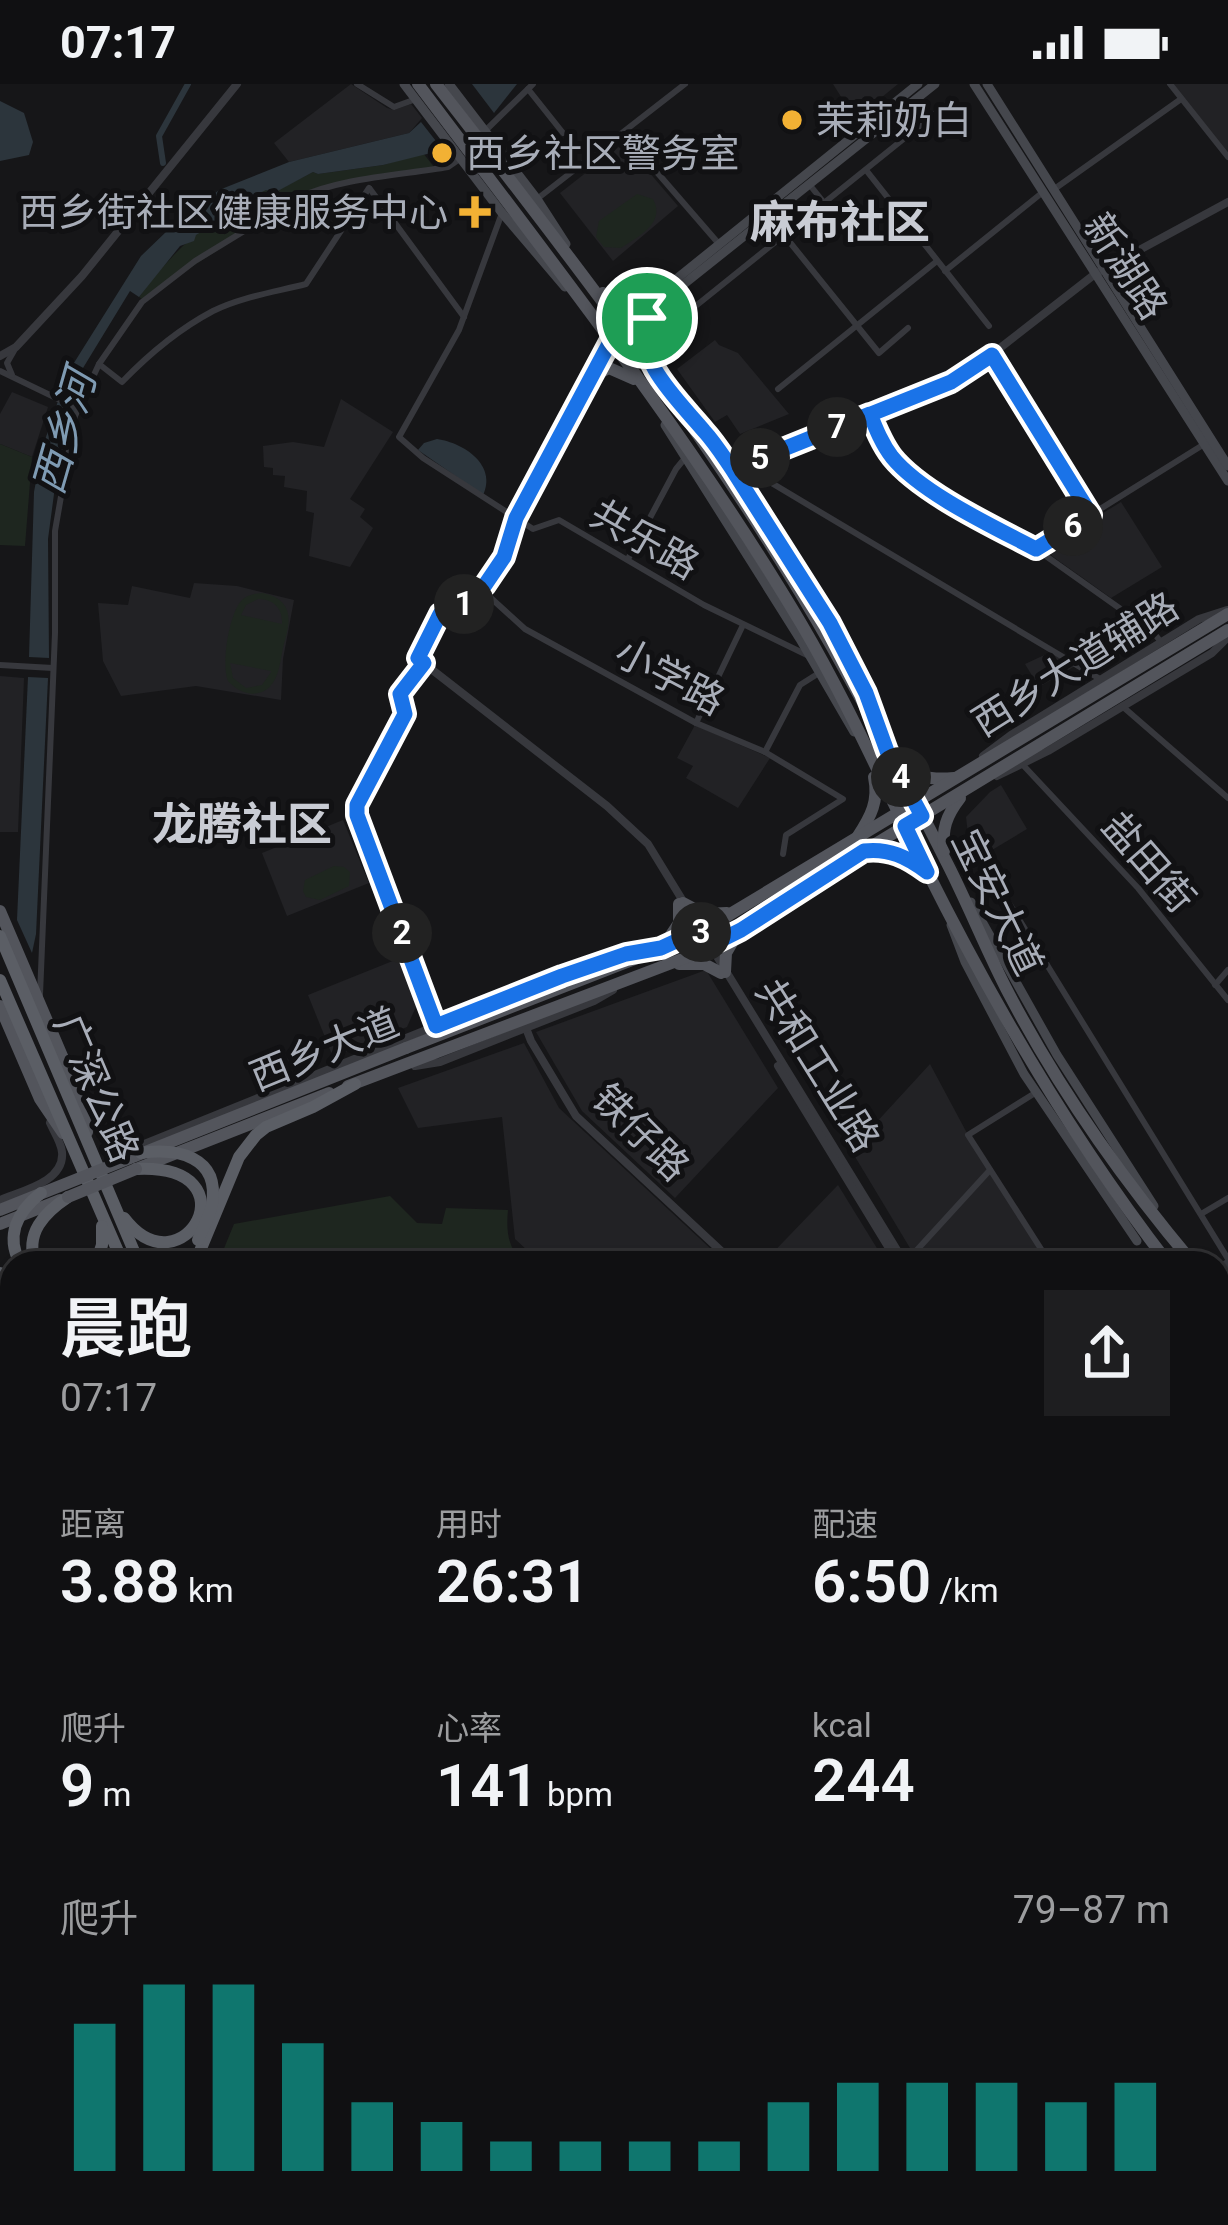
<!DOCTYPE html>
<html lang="zh">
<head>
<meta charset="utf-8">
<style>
	body { margin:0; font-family:Roboto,"Noto Sans SC",sans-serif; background:#1e1e20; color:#f1f3f6; height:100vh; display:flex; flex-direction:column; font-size:45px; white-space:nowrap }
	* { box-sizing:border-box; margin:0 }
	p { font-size:39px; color:#9c9d9f }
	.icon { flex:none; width:66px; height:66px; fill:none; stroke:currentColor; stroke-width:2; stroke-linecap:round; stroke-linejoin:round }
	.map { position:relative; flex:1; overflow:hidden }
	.details { position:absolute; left:0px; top:1167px; width:1230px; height:975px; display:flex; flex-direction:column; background:#101012; border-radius:36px 36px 0 0; box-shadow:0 3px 9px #0004,0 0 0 3px #303032 }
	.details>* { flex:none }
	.pin { position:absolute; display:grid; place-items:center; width:102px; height:102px; color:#fff; margin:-51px; border:6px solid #fff; border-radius:50%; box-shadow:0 3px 12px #0007 }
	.km { position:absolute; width:60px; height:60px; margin:-30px; border-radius:50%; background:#222; color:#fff; font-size:33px; line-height:60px; text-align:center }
	.round { display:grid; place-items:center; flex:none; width:126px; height:126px; border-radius:0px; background:#1e1e20 }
	.headline { display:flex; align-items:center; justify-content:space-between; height:204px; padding:0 60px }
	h1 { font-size:66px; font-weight:600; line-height:90px }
	.stats { display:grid; grid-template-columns:repeat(3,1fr); gap:18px; height:204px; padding:12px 60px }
	.stats div { display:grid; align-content:center }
	.stats b { font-size:60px; font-weight:600 }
	.stats small { font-size:33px; font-weight:400 }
	.stats p { font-size:33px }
	.chart { height:336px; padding:24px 60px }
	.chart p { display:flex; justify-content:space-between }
	.chart svg { width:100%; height:216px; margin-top:12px; stroke:#0f766e; stroke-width:6 }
	.status { display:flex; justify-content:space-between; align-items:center; height:84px; padding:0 60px; background:#101012; direction:ltr }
	.status svg { height:33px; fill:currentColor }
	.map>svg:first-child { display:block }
	.built { fill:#222225 }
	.green { fill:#1e261f; fill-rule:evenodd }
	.water { fill:#2c353c }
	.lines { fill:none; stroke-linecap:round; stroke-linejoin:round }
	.canal { stroke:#2c353c; stroke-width:6 }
	.minor { stroke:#37383d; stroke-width:6 }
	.tertiary { stroke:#37383d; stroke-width:8 }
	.secondary { stroke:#45474d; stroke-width:9 }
	.primary { stroke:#53555c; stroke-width:12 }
	.trunk { stroke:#5b5e65; stroke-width:12 }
	.primary-bridge { stroke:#53555c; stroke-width:12 }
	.trunk-bridge { stroke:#5b5e65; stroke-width:12 }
	.route-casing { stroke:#fff; stroke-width:24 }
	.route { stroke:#1a73e8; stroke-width:15 }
	.poi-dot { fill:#f2b134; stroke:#111113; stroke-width:4.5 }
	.labels { text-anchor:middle; stroke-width:10; stroke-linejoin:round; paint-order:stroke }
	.poi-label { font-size:39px; fill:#a8adb8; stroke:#111113; text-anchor:start }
	.street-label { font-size:39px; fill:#a8adb8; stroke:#111113 }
	.water-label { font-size:42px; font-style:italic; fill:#7f9bb3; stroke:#111113 }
	.quarter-label { font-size:45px; font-weight:bold; fill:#c9ccd4; stroke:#111113 }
</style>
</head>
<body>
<div class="status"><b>07:17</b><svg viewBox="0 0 49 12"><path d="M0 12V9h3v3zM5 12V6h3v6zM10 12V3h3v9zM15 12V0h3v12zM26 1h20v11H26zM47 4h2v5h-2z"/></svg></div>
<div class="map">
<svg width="1228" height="2141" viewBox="0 0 1228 2141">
	<rect width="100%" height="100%" fill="#161618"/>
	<g class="built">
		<path d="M351,0L387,24L394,26L411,20L422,34L409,49L289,78L274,59Z"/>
		<path d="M833,0H898L855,35Z"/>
		<path d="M1170,0H1228V73Z"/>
		<path d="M624,59L678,122L613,177L560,109Z"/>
		<path d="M715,256L719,261L738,269L789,330L740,350L727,331L715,338L677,285Z"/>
		<path d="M12,308L48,323L32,373L0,360V330Z"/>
		<path d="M341,315L393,348L350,415L365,425L360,433L373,444L350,483L309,472L314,429L306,427L307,407L284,403L285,392L273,391V384L264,383L263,362L293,358L324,363Z"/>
		<path d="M1121,418L1162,483L1111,514L1052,472L1049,466L1051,461Z"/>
		<path d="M194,499L237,502L294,516L283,575L281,616L196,602L121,612L103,577L98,519L128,521L132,502L190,514Z"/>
		<path d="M1051,568L1075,582L1039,603L1025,580Z"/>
		<path d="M0,592L24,594L18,748H0Z"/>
		<path d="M695,641L770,674L738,724L686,694L693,682L677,674Z"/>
		<path d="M1001,701L1027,745L982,772L968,750L966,733L990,708Z"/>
		<path d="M343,736L369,799L287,832L262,769Z"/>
		<path d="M400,874L418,918L407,943L333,973L308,911Z"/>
		<path d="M706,886L778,1004L675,1114L582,1027L536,948Z"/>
		<path d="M524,959L559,1024L726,1179H541L515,1155L502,1033L418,1044L398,1004Z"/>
		<path d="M930,980L968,1051L1050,1179H919L851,1066Z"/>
		<path d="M838,1101L886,1179H763Z"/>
		<path d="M1218,1349L1228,1364V1663L1218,1648Z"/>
		<path d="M11,1635L12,1739L0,1743V1638Z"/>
		<path d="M1225,1692L1228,1696V1893L1218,1904V1697Z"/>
		<path d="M12,1772V1886L0,1846V1776Z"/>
		<path d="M85,2130H234L238,2141H88Z"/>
		<path d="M392,2130H776L772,2141H395Z"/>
	</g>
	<g class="green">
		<path d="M423,69L434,83L311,106L142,215L139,213C171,167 215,130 266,105L274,108L313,88L318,90L383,81Z"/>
		<path d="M637,110L653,115C666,139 639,152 621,164L604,163L596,153L599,137Z"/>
		<path d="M0,360L32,373L25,462L0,461Z"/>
		<path d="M262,509C272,511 281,514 286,524C292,537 286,551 283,564C281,573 280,584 276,593C266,616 242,613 228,597C221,581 229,529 242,516C249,510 253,510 262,509ZM258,515C273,515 283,524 282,540L241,531L246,521ZM230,579L271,587V588L262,601L246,604L233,594Z"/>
		<path d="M334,782L344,783L350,788L349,802L320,816L306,813L303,807L305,796Z"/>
		<path d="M390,1112L417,1139L442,1140L446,1124L508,1126C506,1148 508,1162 522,1179H218L234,1140Z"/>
		<path d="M1218,2054L1228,2058V2141H772L776,2130H1218Z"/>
	</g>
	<g class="water">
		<path d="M472,0H517L494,29Z"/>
		<path d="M0,17L24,29L33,58L29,71L0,77Z"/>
		<path d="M421,38L443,66L383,81L318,90L313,88L274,109L266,106L239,119L236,130L218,142L212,141L196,151L194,157L180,162L139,213L130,207L83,284L78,317L58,380L48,455L49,574L29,573L34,408L42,365L67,290L141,172L167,147L219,106L289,78L409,49Z"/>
		<path d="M437,355C464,359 497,381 483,411L418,366L424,359Z"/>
		<path d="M28,593L48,594L36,850L32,869L17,836Z"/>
	</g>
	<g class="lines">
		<path class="canal" d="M163,79L159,52L188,0"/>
		<g class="minor">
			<path d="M357,0L394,23L416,15"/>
			<path d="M1170,0L1228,73"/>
			<path d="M528,5L563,49"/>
			<path d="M834,19L854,51"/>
			<path d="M485,47L533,0"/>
			<path d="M623,49L719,160"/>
			<path d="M866,86L989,242"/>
			<path d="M809,100L825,120"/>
			<path d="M370,105L464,233"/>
			<path d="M1053,106L1181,15"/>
			<path d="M537,115L685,0"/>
			<path d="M502,129L459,246L399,353L423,374L533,445L559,436L704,521L809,572"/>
			<path d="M784,151L879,269L908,244"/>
			<path d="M945,187L1043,108"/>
			<path d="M692,225L952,16"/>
			<path d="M992,271L1091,431"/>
			<path d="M99,280L122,298C148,271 179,245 213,227C241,213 275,208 306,200L369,104"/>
			<path d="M0,287L79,325"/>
			<path d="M12,291L7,279L15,265"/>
			<path d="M778,305L937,177"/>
			<path d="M870,330L889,370L905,387L928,404L1036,465L1153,548L1161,558"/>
			<path d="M743,382L1100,595"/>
			<path d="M1036,465L1206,359"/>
			<path d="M628,475L676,385L685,374"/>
			<path d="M481,505L525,545L696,639L765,668L843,715L786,751L783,770"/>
			<path d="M417,574L440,530L459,524L485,501L504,473L516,434L610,258"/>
			<path d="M424,579L400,610L405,630L359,715L357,727L436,942"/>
			<path d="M0,581L53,584"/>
			<path d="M1122,622L1228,714"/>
			<path d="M696,639L743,541"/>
			<path d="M765,668L800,601L819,589"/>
			<path d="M1023,681L1138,804L1228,916"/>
			<path d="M977,767L1228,1175"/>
			<path d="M1215,901L1228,886"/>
			<path d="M40,911L55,549V447L75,332L99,280L142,218L195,177L298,114C339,94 402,91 448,83L461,74"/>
			<path d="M1035,1009L968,1051L1050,1179"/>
			<path d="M1201,1130L1228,1114"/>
			<path d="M905,1179L990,1086"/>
			<path d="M0,1411L12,1407"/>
			<path d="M0,1587L8,1551L12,1549"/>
			<path d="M0,1634L12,1630"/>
			<path d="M0,1868L12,1906"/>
			<path d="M1218,2103L1228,2108"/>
			<path d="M1218,2129L1228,2138"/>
			<path d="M80,2130L83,2141"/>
			<path d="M1081,2130L1093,2141"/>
			<path d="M1108,2130L1120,2141"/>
			<path d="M1154,2130L1167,2141"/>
			<path d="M1177,2130L1207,2141"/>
			<path d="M791,2141L794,2130"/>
		</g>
		<g class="tertiary">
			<path d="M0,272L16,263L82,192L237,0"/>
			<path d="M732,385L951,298L991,271L1095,190L1228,118"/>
			<path d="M417,574L607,722L648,760L905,1179"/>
			<path d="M983,672L1011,651L1199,535L1227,526"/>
			<path d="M997,692L1048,667L1212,569L1228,553"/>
			<path d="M526,944L531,957L576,1032L734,1179"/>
			<path d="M415,982L440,978L594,917L613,906"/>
			<path d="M778,982L898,1179"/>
			<path d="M86,1026C98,1046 105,1067 132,1065L510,912L626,870L643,867"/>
			<path d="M0,1116C21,1107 65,1098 62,1068C61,1058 54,1048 50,1039"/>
			<path d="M1218,1185L1228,1179"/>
			<path d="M1218,1193L1228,1187"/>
			<path d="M0,1288L12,1328"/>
			<path d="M0,1309L12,1348"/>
			<path d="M1218,1659L1228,1674"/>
			<path d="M1218,1670L1228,1685"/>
			<path d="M246,2130L249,2141"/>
			<path d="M252,2130L255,2141"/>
		</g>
		<g class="secondary">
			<path d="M404,0L502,129L565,203"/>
			<path d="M449,0L537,115L566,160"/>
			<path d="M974,0L1228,397"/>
			<path d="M987,0L1228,382"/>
			<path d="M618,242L918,0"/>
			<path d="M620,251L935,0"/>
			<path d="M691,331C726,371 753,418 782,463C815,516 851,569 873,628"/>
			<path d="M665,341L800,555L854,648"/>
			<path d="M971,818L1057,971L1154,1122"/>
			<path d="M951,841L965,878L1024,990L1137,1157"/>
			<path d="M0,1758L12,1755"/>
			<path d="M0,1765L12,1761"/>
		</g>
		<g class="primary">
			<path d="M418,0C551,177 689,351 802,541C848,619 885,704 926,785C995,923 1073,1056 1168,1179"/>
			<path d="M436,0C577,181 718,363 832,563C872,634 911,707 947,779C969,822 987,868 1009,910C1060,1007 1123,1096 1193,1179"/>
			<path d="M603,209C621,222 632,222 651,214"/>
			<path d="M649,271C640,249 644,238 659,221"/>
			<path d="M593,292L609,284L634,295"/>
			<path d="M897,676C915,694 929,696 954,694"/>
			<path d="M858,752C871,732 879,717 874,693"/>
			<path d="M871,766L895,769L924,785"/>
			<path d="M944,767C942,745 946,732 960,714"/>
			<path d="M683,819L704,830L727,829"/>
			<path d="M0,827L80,1014L87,1048"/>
			<path d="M667,857L679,839V820"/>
			<path d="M679,880H704L721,889"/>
			<path d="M725,888L726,869L737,850"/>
			<path d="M0,922L40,1015L63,1049"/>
			<path d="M406,964L640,873L712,841L1228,530"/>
			<path d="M348,1002L690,872L741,846L864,767L1228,546"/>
			<path d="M136,1085L329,1009"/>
			<path d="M0,1140L60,1116"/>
			<path d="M1218,1205L1228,1213"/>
			<path d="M1218,1228L1228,1235"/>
			<path d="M344,2130L347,2141"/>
			<path d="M385,2130L387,2141"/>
		</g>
		<g class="trunk">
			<path d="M0,852L139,1179"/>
			<path d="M0,896L123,1179"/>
			<path d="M124,1134C183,1211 257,1079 136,1085"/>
			<path d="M35,1179C25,1149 44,1129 68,1113"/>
			<path d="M96,1179L102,1161V1142"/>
			<path d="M195,1179L239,1073L256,1051L266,1043L313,1023L355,1000"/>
			<path d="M0,1189L12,1194"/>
			<path d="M357,2130L360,2141"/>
			<path d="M371,2130L374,2141"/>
		</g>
		<g class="primary-bridge">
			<path d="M68,1113L136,1085"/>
			<path d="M0,1126L406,964"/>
		</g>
		<g class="trunk-bridge">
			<path d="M141,1069C177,1064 220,1072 212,1120C210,1132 203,1144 198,1156"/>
			<path d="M20,1179C5,1151 18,1127 41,1109"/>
		</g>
	</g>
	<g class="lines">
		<g class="route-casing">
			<path id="route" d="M647,234L658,220L610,258L516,434L504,473L485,501L459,524L440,530L418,574L424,579L400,610L405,630L357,721V731L436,942L562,892L626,870L661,864L700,846L709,862L741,846L864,767C889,764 907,773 927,788L905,742L922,732L887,667L866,609L830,539L732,385L741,382L870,330C876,345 882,360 892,373C921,409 994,443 1036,465L1091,431L992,271L951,298L741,382L732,385C723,372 715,359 704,347C681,319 631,274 647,234"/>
		</g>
		<use href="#route" class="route"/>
	</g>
	<g class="poi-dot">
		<circle cx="792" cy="36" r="12"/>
		<circle cx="442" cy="69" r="12"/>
		<path d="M469 110h12v12h12v12h-12v12h-12v-12h-12v-12h12z"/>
	</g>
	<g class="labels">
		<g class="poi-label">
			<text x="816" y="50">茉莉奶白</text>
			<text x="466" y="83">西乡社区警务室</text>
			<text x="448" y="142" text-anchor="end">西乡街社区健康服务中心</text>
		</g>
		<g class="street-label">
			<text transform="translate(1126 182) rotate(57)" y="14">新湖路</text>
			<text transform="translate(645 455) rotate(30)" y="14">共乐路</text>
			<text transform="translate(1075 580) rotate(-32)" y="14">西乡大道辅路</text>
			<text transform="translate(670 592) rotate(28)" y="14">小学路</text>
			<text transform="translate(1149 778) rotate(49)" y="14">盐田街</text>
			<text transform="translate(998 818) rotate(64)" y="14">宝安大道</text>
			<text transform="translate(324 965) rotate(-22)" y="14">西乡大道</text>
			<text transform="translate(818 981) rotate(58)" y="14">共和工业路</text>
			<text transform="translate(97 1004) rotate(67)" y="14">广深公路</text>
			<text transform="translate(641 1048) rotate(45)" y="14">铁仔路</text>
		</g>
		<g class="water-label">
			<text transform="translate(64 348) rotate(-74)" y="15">西乡河</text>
		</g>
		<g class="quarter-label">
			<text x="840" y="154">麻布社区</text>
			<text x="242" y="756">龙腾社区</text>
		</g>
	</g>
</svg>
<div class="pin" style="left:647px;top:234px;background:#1e9e55"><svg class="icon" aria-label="arrive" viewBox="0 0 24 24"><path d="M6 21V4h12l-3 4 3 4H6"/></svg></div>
<b class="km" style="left:464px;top:520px">1</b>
<b class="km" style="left:402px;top:849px">2</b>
<b class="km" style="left:701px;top:848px">3</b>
<b class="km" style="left:901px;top:693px">4</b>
<b class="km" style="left:760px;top:374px">5</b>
<b class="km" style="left:1073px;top:442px">6</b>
<b class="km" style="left:837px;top:343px">7</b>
<section class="details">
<div class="headline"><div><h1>晨跑</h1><p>07:17</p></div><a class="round"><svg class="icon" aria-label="share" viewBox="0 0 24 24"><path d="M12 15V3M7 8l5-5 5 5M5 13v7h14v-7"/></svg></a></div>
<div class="stats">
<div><p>距离</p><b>3.88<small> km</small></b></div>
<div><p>用时</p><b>26:31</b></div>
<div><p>配速</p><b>6:50<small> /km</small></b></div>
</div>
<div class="stats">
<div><p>爬升</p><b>9<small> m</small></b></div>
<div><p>心率</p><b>141<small> bpm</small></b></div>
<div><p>kcal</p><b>244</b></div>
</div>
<div class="chart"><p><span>爬升</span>79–87 m</p>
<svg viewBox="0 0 160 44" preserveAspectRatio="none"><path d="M5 44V14M15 44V6M25 44V6M35 44V18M45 44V30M55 44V34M65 44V38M75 44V38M85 44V38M95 44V38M105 44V30M115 44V26M125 44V26M135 44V26M145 44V30M155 44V26"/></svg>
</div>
</section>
</div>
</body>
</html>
